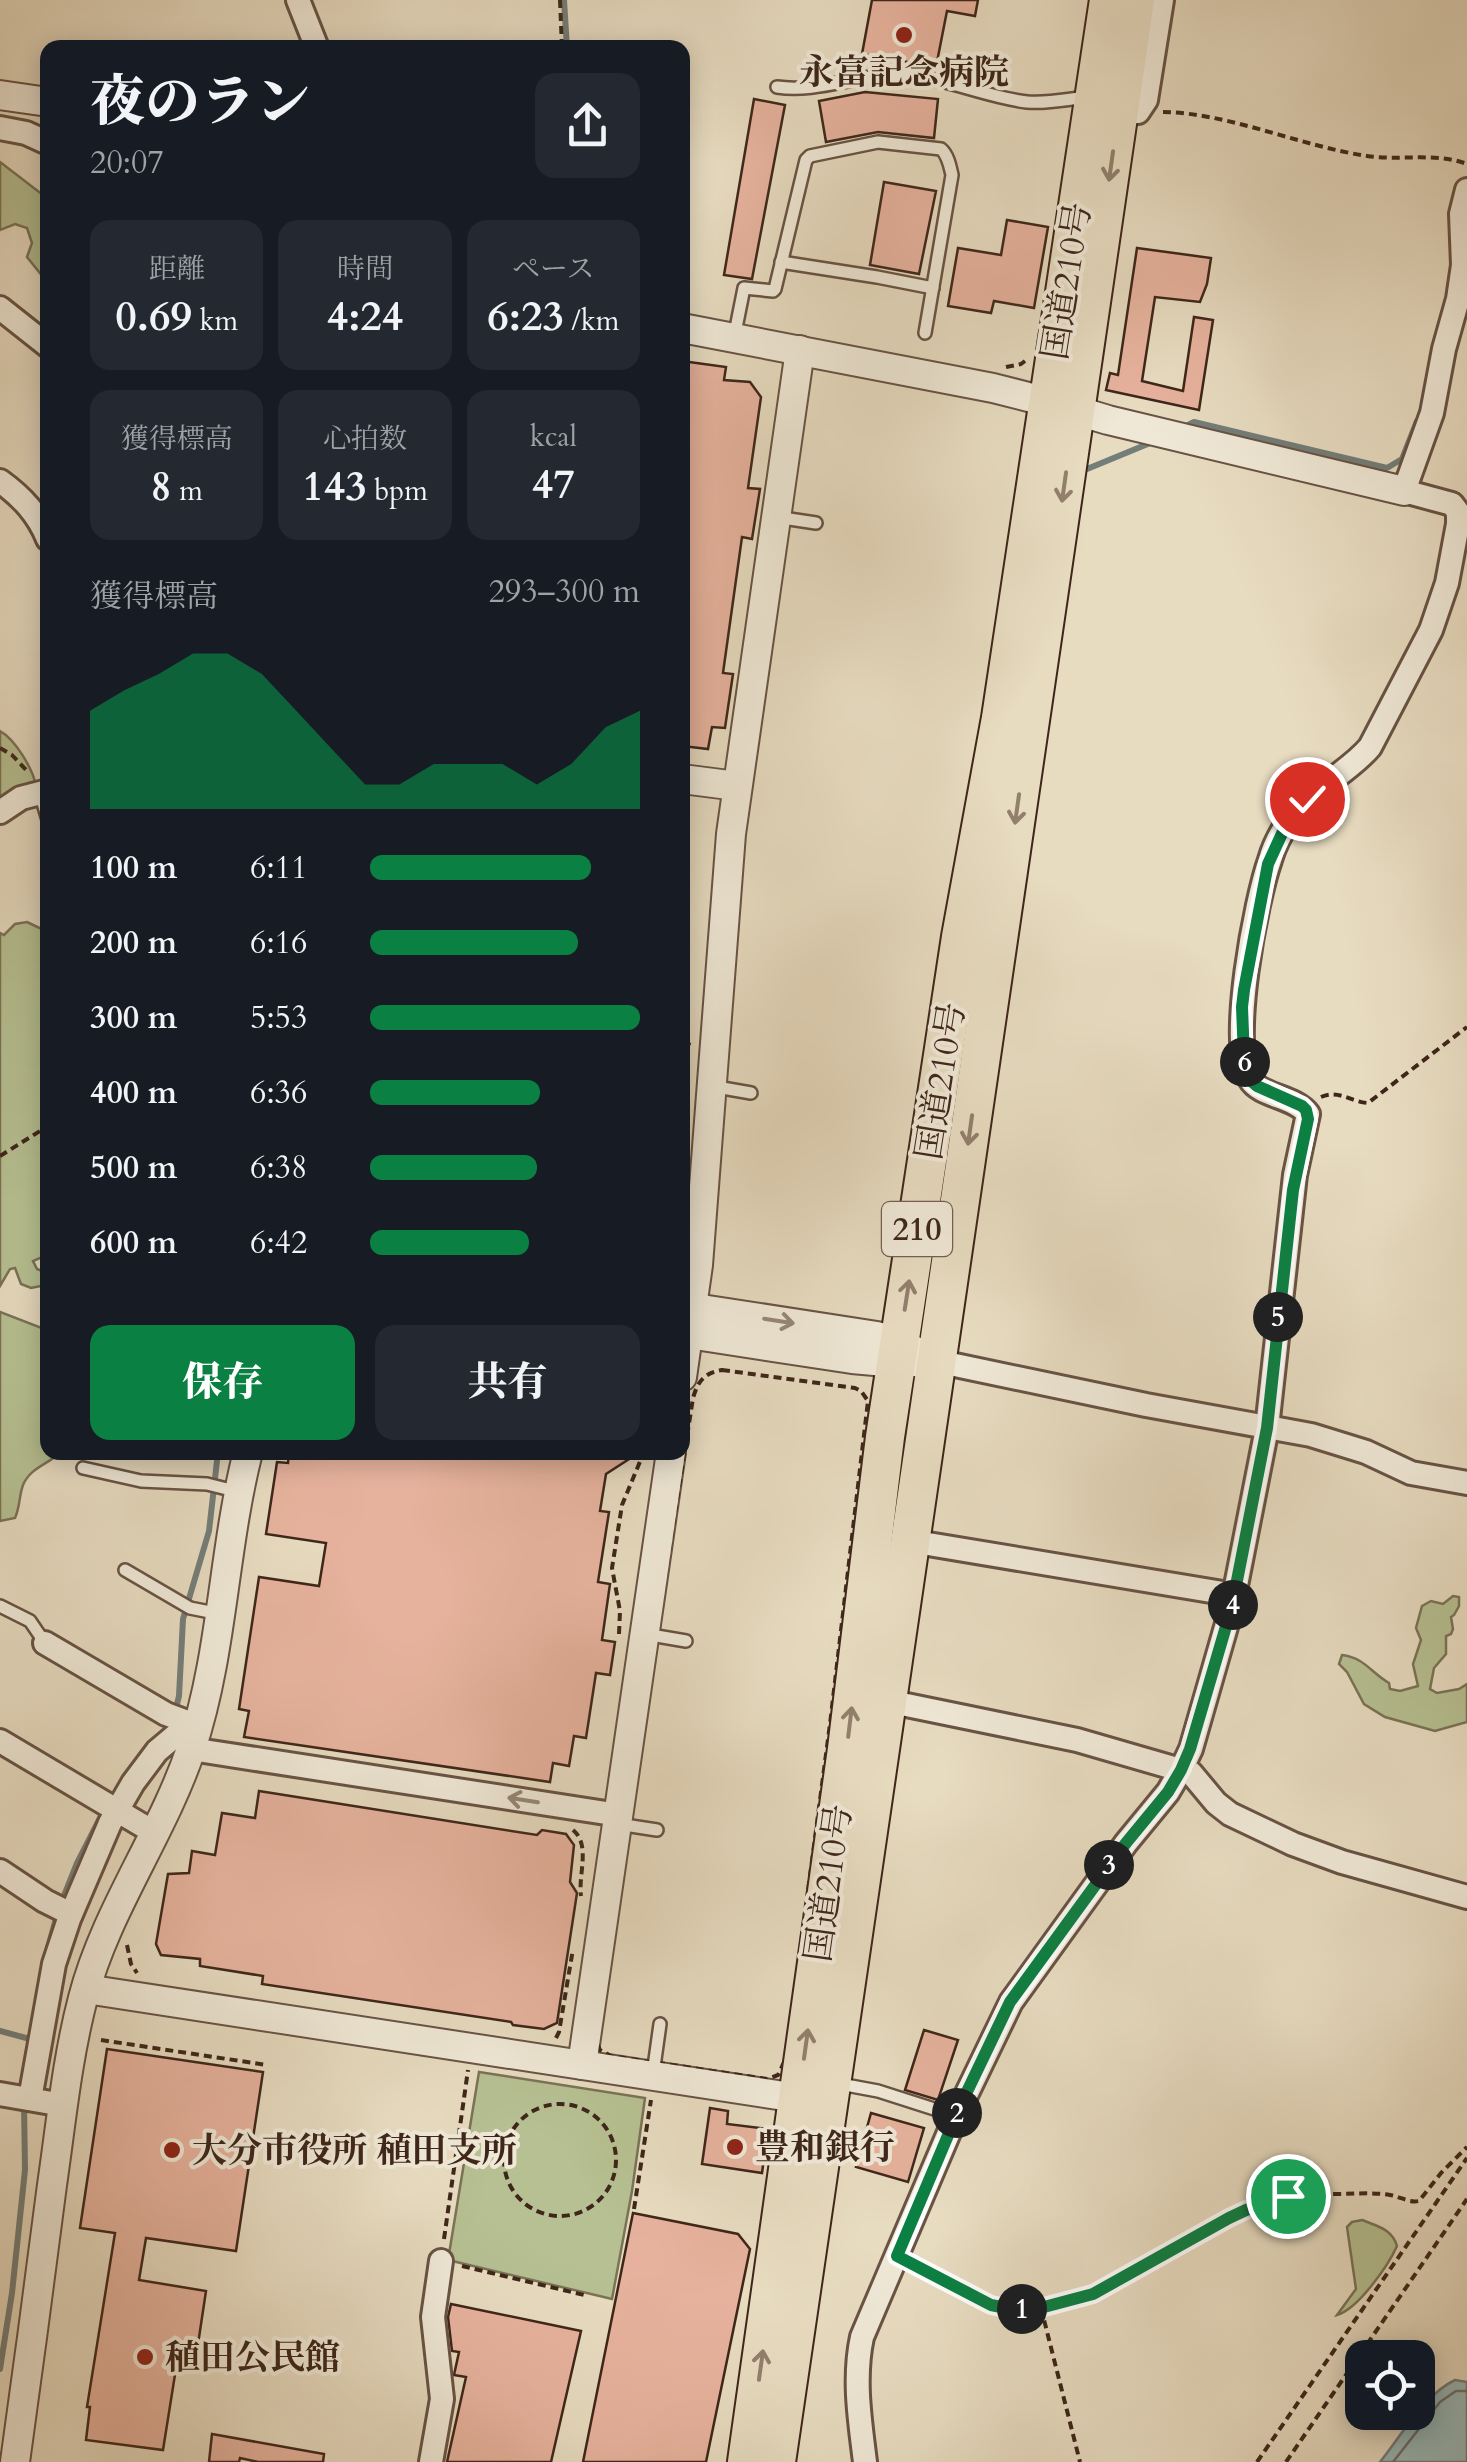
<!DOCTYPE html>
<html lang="ja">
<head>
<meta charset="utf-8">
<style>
	body { margin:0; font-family:Cardo,"Noto Serif JP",serif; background:#242831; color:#f1f3f6; height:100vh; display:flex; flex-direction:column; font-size:38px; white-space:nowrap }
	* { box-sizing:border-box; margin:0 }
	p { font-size:32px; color:#9ea1a6 }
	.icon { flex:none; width:55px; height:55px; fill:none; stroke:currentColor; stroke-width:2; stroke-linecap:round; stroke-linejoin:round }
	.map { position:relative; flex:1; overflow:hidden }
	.panel { position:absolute; left:40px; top:40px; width:650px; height:1420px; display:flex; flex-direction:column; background:#171b24; border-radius:20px; box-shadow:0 5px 25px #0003 }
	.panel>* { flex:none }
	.fabs { position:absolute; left:1345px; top:2340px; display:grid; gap:20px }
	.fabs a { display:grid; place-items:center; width:90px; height:90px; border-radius:20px; background:#171b24; box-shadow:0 5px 25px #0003; font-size:50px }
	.pin { position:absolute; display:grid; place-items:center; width:85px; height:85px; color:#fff; margin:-42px; border:5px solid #fff; border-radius:50%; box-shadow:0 2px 10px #0007 }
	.km { position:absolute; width:50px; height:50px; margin:-25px; border-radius:50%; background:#222; color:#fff; font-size:28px; line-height:50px; text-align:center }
	.round { display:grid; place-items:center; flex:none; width:105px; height:105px; border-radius:20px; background:#242831 }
	.overview { display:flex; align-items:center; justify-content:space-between; height:170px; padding:0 50px }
	h1 { font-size:55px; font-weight:800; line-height:75px }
	.figures { display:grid; grid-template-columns:repeat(3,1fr); gap:15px; height:170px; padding:10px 50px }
	.figures div { display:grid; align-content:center; border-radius:20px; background:#242831; text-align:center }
	.figures b { font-size:42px; font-weight:800 }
	.figures small { font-size:28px; font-weight:400 }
	.figures p { font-size:28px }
	.chart { height:280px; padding:20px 50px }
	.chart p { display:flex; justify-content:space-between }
	.chart svg { width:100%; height:180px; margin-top:10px; fill:#0b8043; opacity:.7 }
	.primary-button { display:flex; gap:20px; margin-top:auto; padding:20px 50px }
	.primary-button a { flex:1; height:115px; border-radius:20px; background:#0b8043; color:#fff; font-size:40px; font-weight:800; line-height:115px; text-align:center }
	.primary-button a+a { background:#242831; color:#f1f3f6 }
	ul { padding:0 50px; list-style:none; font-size:32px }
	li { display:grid; grid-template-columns:160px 120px 1fr; align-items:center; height:75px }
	li i { height:25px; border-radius:12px; background:#0b8043 }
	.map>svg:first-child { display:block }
	.green { fill:#b6c092; stroke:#7a7356; stroke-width:2.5 }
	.water { fill:#98b9b9; stroke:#747e79; stroke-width:2.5 }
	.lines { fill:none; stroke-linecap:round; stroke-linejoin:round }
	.shore { stroke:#6b706a; stroke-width:2.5 }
	.stream { stroke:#747e79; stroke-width:6 }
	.building { fill:#e6b29d; stroke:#3e261a; stroke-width:2.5 }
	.service-casing { stroke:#685344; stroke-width:16 }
	.minor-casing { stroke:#685344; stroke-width:28 }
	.tertiary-casing { stroke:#685344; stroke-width:32 }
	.trunk-casing { stroke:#3e261a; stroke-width:42 }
	.path { stroke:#3e261a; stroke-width:4; stroke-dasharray:8 5; stroke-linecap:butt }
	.service { stroke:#efe8d6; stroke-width:11 }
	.minor { stroke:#efe8d6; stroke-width:22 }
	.tertiary { stroke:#efe8d6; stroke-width:28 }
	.trunk { stroke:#e7dbc0; stroke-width:38 }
	.oneway { stroke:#92806d }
	.oneway2 { stroke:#968778 }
	.route-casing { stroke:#fff; stroke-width:20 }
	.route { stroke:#0b8043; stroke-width:12 }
	.poi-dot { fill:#8f2418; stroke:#efe8d6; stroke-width:4 }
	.labels { text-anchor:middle; stroke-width:8; stroke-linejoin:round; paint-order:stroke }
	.shield { fill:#efe8d6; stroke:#736052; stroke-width:2.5 }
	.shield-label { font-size:32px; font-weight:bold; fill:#3e261a }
	.poi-label { font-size:35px; font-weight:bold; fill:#3e261a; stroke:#efe8d6; text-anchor:start }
	.street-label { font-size:35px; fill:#3e261a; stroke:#efe8d6 }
</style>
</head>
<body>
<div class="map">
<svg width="1467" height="2462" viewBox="0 0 1467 2462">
	<rect width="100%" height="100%" fill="#e7dbc0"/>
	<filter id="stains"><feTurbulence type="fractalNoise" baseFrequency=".002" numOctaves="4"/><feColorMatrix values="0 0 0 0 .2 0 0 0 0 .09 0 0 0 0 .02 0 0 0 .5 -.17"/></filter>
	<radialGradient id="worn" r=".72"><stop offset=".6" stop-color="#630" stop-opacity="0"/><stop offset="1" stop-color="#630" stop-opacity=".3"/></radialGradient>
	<g class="green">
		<path d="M0,162L47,198V282L27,257L32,243L27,228L15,224L0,230Z"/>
		<path d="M0,731C15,739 33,769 36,786L0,808Z"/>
		<path d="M27,922L48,932V1090L43,1128L48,1130V1259L42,1257L33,1261L37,1269L47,1273L46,1285L31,1288L21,1284L15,1268L10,1269L0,1286V933L4,935L15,924Z"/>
		<path d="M0,1312L47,1330L48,1452L60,1453C48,1464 30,1468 23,1485C19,1496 20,1507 15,1518L0,1521Z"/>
		<path d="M1453,1596L1459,1597V1606L1454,1615L1451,1617L1453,1629L1451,1634L1446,1636V1654L1434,1668L1430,1689L1437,1693L1459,1689L1467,1684V1722L1435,1731L1385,1717L1364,1704L1347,1672L1339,1664L1342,1655C1365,1658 1370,1672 1389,1683L1390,1689L1400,1691L1418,1686L1413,1664L1421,1640L1416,1628L1422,1606L1431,1601L1443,1604Z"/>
		<path d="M479,2072L645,2098L632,2191L612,2299L448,2260Z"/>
		<path d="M1362,2220C1377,2226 1392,2229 1397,2246C1388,2266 1358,2309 1337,2315L1356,2289L1347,2227L1352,2222Z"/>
	</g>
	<path class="water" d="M1455,2380L1467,2382V2462H1380C1401,2436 1425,2394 1455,2380Z"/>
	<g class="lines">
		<path class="shore" d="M1393,2462L1440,2402L1456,2391H1467"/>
		<g class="stream">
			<path d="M564,0L567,48"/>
			<path d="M1184,427L1194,422L1387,468L1402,459L1417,421"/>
			<path d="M1087,469L1155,441"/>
			<path d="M175,1712L179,1696L183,1619L209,1531L218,1452"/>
			<path d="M61,1903L77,1863L104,1810"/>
			<path d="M47,1951L57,1915"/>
			<path d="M0,2031L30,2039"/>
			<path d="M0,2369L12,2293L25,2170L24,2102"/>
		</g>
	</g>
	<g class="building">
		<path d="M872,0H978L975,16L947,11L936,67L862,54Z"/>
		<path d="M865,92L938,99L934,138L878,132L826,142L819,101Z"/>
		<path d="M754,99L785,105L752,279L724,275Z"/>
		<path d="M884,182L936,191L919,274L870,265Z"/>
		<path d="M1007,220L1048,227L1034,308L994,301L991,313L948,306L958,248L1001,255Z"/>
		<path d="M1137,248L1211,258L1207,284L1200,302L1155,297L1142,381L1183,391L1194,317L1213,320L1199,410L1106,390L1110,373L1118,375Z"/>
		<path d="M682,361L726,367L724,380L750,382L761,397L748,488L760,489L752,539L742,537L723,673L733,674L725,728L712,727L708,749L682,746Z"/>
		<path d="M289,1452H640L606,1474L600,1511L609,1512L598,1582L610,1584L602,1640L615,1642L610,1675L596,1673L586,1738L574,1736L569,1766L553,1763L550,1782L244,1737L249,1711L239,1709L259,1577L319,1586L326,1543L266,1534L277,1462L288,1463Z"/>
		<path d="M259,1791L537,1835L542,1830L566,1834L574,1845L570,1882L577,1893L557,2023L544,2029L513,2025L511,2022L262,1984L263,1976L200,1966V1959L161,1955L156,1944L168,1874L189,1873L192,1851L215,1855L222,1813L255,1818Z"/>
		<path d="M924,2030L958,2040L938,2100L905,2090Z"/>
		<path d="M107,2049L263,2072L236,2251L146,2238L139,2280L206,2291L195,2364L177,2362L163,2450L86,2440L90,2407H87L115,2233L80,2228Z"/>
		<path d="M710,2108L728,2111L727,2124L768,2129L762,2173L702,2164Z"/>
		<path d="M871,2113L924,2128L908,2182L856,2167Z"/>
		<path d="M633,2213L738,2234L750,2249L706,2462H583Z"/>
		<path d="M451,2304L581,2331L551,2462H447L466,2377L454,2375L459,2352L452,2351L448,2317Z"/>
		<path d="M212,2434L324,2454L323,2462H258L240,2458L239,2462H209Z"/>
	</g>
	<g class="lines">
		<g class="service-casing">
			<g id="service">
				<path d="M777,87C819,93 857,74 899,75C943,76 984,97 1027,102C1047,104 1068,99 1088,97"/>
				<path d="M781,262L877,277L933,288"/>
				<path d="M734,338L744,288L773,291L775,289L806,160L810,156L878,142L941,149C948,155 950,166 952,175L925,333"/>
				<path d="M776,517L816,523"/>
				<path d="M40,793L48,820"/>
				<path d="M711,1086L751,1093"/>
				<path d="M83,1468L141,1481L207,1484L239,1492"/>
				<path d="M125,1570L190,1608L220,1614"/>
				<path d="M0,1606L30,1621L45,1643"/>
				<path d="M645,1634L686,1641"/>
				<path d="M618,1824L657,1830"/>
				<path d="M653,2074L660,2024"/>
				<path d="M835,2083L878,2091L956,2116"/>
			</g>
		</g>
		<g class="minor-casing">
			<g id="minor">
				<path d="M298,0L317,48"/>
				<path d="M1119,113L1138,112L1146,100L1162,0"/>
				<path d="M0,128L26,133L48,143"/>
				<path d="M0,308L48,346"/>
				<path d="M0,481C22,497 38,514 48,539"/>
				<path d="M0,812L21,798L48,791"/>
				<path d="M936,1361L1146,1405L1311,1435L1366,1452L1411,1473L1467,1483"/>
				<path d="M910,1541L1235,1595"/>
				<path d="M45,1643L166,1714L198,1726"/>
				<path d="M887,1701L1077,1740L1191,1773L1216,1803L1230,1814L1293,1844L1342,1862L1467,1897"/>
				<path d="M0,1741L155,1833"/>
				<path d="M191,1749L619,1815"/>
				<path d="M0,1871L45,1901L71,1914"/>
				<path d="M0,2094L63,2105"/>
				<path d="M30,2099L54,1964L69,1919L110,1823L133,1783L157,1751L176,1735L198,1726"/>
				<path d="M431,2462L442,2399L433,2317L441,2261"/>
				<path d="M865,2462C860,2421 853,2379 862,2337L956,2116L1011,2002L1126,1843L1168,1792L1181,1770L1191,1749L1232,1606L1267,1428L1295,1175L1308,1114C1295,1096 1260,1097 1250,1079C1228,1045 1256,899 1270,860C1274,845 1282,831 1290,819C1312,788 1347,774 1370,747L1431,630L1447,583L1458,524V512L1452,504L1404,491L1432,413L1444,349L1458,299L1463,265L1461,214L1467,190"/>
			</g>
		</g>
		<g class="tertiary-casing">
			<g id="tertiary">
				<path d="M0,95L48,102"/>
				<path d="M682,328L993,388L1048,402L1108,420L1404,491"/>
				<path d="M682,779L737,786"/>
				<path d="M682,1306L877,1336L899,1343L936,1361"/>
				<path d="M682,1333L852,1359L897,1363L915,1362"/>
				<path d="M682,1377L698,1265L731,834L800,350"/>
				<path d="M86,1989L817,2101"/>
				<path d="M582,2065L671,1452"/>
				<path d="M15,2462C28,2370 40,2277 52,2185C61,2123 67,2059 83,1998C106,1910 162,1835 191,1749C223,1653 223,1550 248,1452"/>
			</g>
		</g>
		<g class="trunk-casing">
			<g id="trunk">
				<path d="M747,2462L847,1749L885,1437L961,937L1001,718L1109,0"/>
				<path d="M776,2462L1135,0"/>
			</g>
		</g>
		<g class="path">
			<path d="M560,0L562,48"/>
			<path d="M1163,112C1229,113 1300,146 1367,156C1399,161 1436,152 1467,164"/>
			<path d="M1006,367L1021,364L1025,361"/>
			<path d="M0,748L12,755L29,773"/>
			<path d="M682,1062L691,1038"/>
			<path d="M1321,1097C1339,1089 1350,1102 1368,1103L1467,1027"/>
			<path d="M0,1156L48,1126"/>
			<path d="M722,1370L855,1388L861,1391L868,1401L830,1724L786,2058L778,2075L767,2079L611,2056L600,2050L597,2043L646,1699L693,1398C698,1381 704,1373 722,1370Z"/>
			<path d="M619,1634L620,1611L612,1568L622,1505L644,1452"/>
			<path d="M573,1830C591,1845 578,1874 581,1896"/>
			<path d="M127,1945L131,1964L137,1973"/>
			<path d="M556,2038L559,2032L573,1949"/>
			<path d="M101,2040L267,2065"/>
			<circle cx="560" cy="2160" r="56"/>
			<path d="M634,2209L651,2100"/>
			<path d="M444,2239L468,2070"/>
			<path d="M914,2265C940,2279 967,2298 996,2306C1081,2330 1194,2223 1276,2199C1297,2193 1316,2194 1337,2194C1355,2194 1373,2192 1390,2195C1401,2197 1409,2203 1419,2201L1441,2173L1467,2147"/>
			<path d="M462,2266L584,2295"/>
			<path d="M1041,2308L1080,2462"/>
			<path d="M1257,2462L1467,2158"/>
			<path d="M1286,2462L1467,2199"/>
		</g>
		<use href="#service" class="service"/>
		<use href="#minor" class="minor"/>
		<use href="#tertiary" class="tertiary"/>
		<use href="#trunk" class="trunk"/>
	</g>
	<defs><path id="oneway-shaft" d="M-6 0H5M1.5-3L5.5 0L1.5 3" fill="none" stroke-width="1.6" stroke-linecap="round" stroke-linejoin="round" transform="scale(2.5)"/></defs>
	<g class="oneway">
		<use href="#oneway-shaft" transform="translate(1111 166) rotate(98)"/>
		<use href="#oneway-shaft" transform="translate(1064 487) rotate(98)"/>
		<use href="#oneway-shaft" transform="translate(1017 809) rotate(98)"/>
		<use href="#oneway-shaft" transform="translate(970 1130) rotate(98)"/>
		<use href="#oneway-shaft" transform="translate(907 1295) rotate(-81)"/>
		<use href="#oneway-shaft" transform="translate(850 1722) rotate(-83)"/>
		<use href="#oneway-shaft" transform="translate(806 2044) rotate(-82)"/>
		<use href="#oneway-shaft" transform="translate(761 2365) rotate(-82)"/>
	</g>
	<g class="oneway2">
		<use href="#oneway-shaft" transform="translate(779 1321) rotate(9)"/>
		<use href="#oneway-shaft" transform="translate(523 1800) rotate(-171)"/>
	</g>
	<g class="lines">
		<g class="route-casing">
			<path id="route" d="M1288,2196L1246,2210L1229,2218L1093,2294L1044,2307L1011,2309L991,2305L897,2256L963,2100L1010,2002L1126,1843L1168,1792L1181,1770L1190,1749L1232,1606L1267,1428L1293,1190L1308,1119L1306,1110L1302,1106L1257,1086L1250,1080L1244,1058L1242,1007L1244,990L1268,864L1285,827L1307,799"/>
		</g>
		<use href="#route" class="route"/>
	</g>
	<g class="poi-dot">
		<circle cx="904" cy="35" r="10"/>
		<circle cx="735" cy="2147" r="10"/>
		<circle cx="172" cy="2150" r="10"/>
		<circle cx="145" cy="2357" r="10"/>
	</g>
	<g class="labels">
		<rect class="shield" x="882" y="1202" width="70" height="54" rx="8"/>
		<g class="shield-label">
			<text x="917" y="1240">210</text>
		</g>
		<g class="poi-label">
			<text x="904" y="84" text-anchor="middle">永富記念病院</text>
			<text x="755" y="2159">豊和銀行</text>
			<text x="192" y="2162">大分市役所 稙田支所</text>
			<text x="165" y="2369">稙田公民館</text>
		</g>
		<g class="street-label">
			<text transform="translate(1066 281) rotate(-81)" y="12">国道210号</text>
			<text transform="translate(940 1081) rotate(-81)" y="12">国道210号</text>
			<text transform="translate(828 1883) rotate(-82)" y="12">国道210号</text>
		</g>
	</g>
	<rect width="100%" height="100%" filter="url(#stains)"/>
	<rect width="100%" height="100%" fill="url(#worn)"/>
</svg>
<div class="fabs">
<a><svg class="icon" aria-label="locate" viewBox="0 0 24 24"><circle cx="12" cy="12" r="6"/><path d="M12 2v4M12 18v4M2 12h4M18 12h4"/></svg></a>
</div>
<div class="pin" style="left:1288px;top:2196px;background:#1e9e55"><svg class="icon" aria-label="arrive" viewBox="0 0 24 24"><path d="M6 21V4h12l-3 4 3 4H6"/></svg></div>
<div class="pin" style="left:1307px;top:799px;background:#d93025"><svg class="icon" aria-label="check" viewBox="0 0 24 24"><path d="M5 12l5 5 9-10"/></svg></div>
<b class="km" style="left:1022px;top:2309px">1</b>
<b class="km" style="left:957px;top:2113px">2</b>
<b class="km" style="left:1109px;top:1865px">3</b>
<b class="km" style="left:1233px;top:1605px">4</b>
<b class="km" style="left:1278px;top:1317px">5</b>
<b class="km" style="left:1245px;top:1062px">6</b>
<section class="panel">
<div class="overview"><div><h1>夜のラン</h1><p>20:07</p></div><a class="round"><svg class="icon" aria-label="share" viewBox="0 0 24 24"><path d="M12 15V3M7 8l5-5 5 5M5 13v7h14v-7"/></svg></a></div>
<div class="figures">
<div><p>距離</p><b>0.69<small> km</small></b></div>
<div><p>時間</p><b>4:24</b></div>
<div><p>ペース</p><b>6:23<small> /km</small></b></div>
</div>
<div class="figures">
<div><p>獲得標高</p><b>8<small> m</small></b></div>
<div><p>心拍数</p><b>143<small> bpm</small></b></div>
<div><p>kcal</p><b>47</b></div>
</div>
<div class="chart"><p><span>獲得標高</span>293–300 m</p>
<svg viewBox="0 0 160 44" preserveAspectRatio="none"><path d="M0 44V20L10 15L20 11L30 6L40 6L50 11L60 20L70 29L80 38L90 38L100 33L110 33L120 33L130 38L140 33L150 24L160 20V44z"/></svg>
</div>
<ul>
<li><b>100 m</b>6:11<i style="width:82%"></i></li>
<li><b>200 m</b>6:16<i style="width:77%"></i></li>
<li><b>300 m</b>5:53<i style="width:100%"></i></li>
<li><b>400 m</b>6:36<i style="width:63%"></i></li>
<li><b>500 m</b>6:38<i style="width:62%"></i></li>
<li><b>600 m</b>6:42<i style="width:59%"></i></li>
</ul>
<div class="primary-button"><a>保存</a><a>共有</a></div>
</section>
</div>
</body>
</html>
